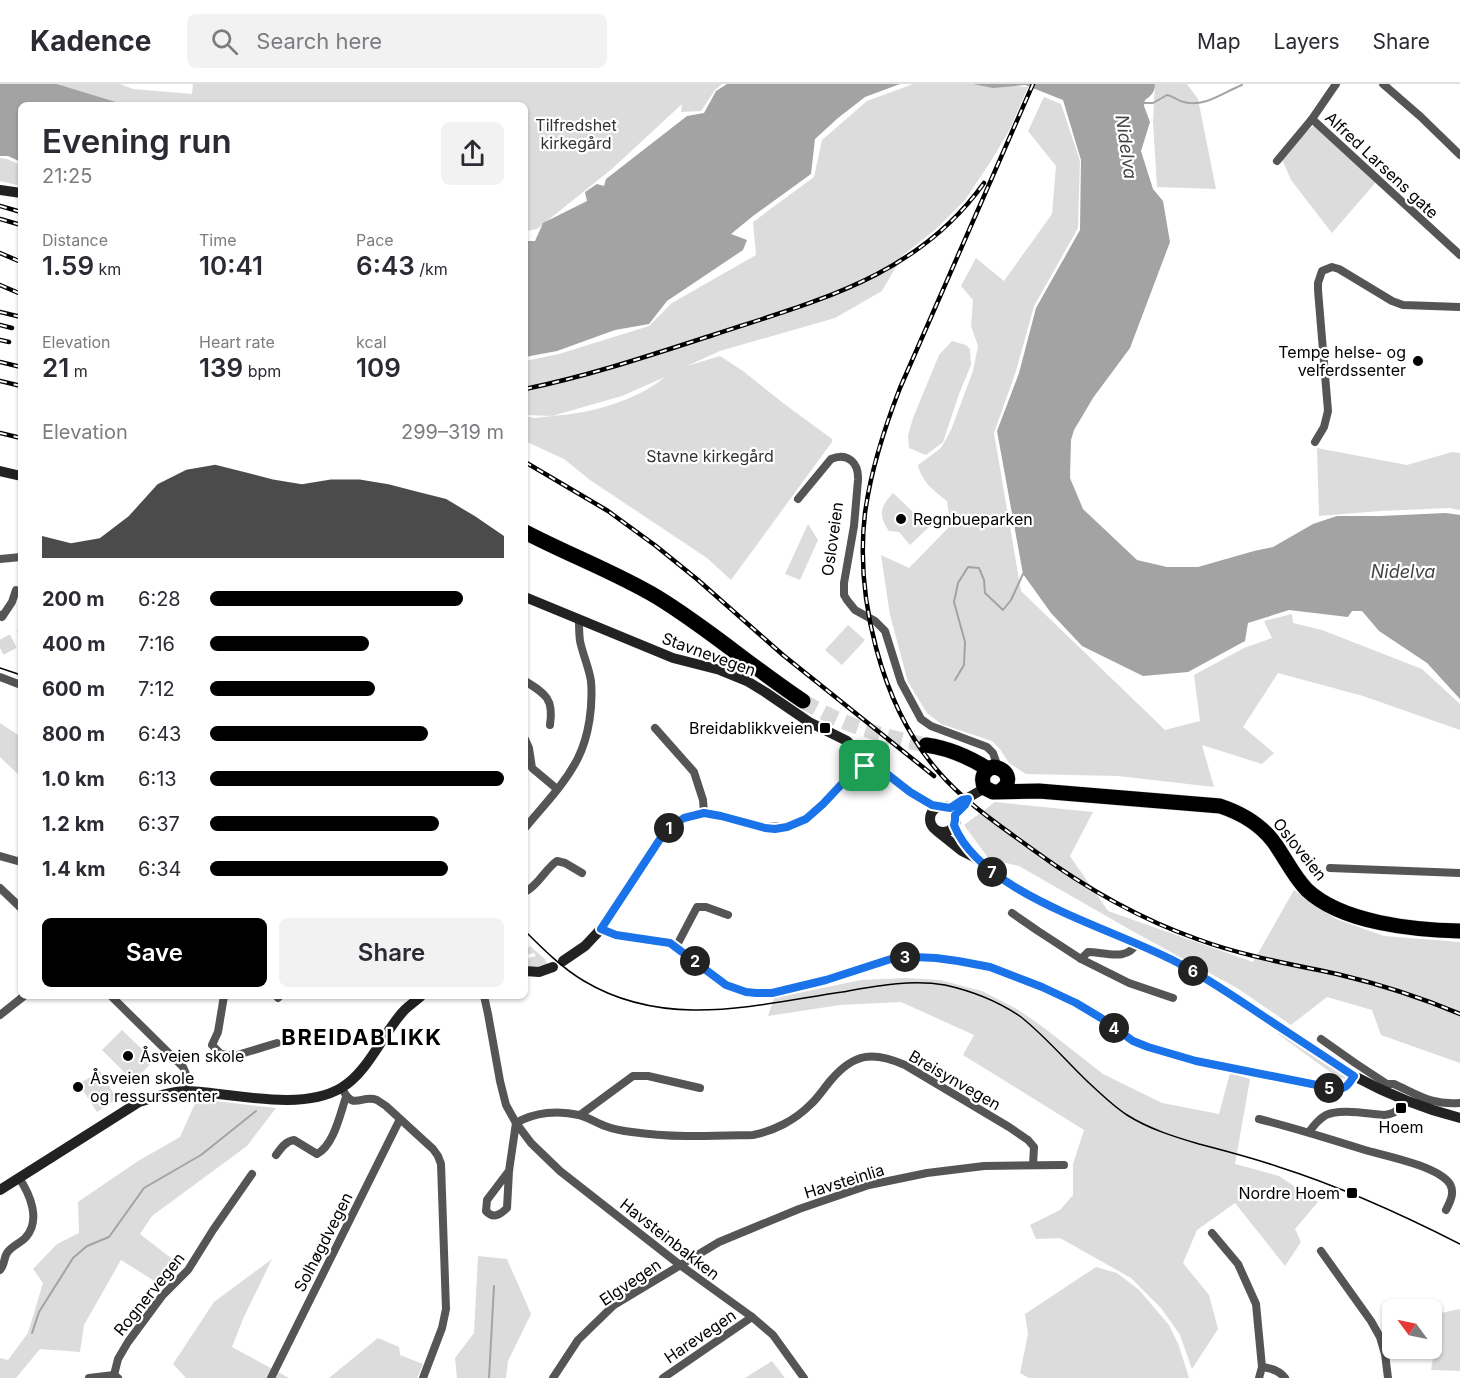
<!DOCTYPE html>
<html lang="en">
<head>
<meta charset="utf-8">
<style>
	body { margin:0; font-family:Inter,sans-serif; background:#f2f2f3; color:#2b2b33; height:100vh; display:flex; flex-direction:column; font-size:22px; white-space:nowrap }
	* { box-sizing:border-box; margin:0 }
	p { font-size:20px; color:#7c7c81 }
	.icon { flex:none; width:33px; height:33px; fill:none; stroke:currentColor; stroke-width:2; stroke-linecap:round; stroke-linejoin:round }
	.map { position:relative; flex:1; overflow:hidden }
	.panel { position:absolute; left:18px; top:18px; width:510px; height:897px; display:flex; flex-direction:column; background:#fff; border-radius:9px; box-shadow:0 2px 4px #0004 }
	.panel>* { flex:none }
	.needle { width:39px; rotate:303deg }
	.buttons { position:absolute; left:1382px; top:1215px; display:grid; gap:12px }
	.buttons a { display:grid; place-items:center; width:60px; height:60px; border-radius:9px; background:#fff; box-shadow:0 2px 4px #0004; font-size:30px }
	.pin { position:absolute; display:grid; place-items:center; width:51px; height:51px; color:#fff; margin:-26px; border-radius:12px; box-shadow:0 3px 9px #0006 }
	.km { position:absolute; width:30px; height:30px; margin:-15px; border-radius:50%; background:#222; color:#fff; font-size:16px; line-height:30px; text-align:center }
	.round { display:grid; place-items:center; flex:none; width:63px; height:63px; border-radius:9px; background:#f2f2f3 }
	.head { display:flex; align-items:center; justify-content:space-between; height:102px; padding:0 24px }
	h1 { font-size:33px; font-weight:600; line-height:45px }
	.figures { display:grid; grid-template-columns:repeat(3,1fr); gap:9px; height:102px; padding:6px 24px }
	.figures div { display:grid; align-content:center }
	.figures b { font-size:26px; font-weight:600 }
	.figures small { font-size:16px; font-weight:400 }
	.figures p { font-size:16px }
	.chart { height:168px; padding:12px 24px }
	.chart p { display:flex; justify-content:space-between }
	.chart svg { width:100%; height:108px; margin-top:6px; fill:#000; opacity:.7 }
	.primary-button { display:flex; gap:12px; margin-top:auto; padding:12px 24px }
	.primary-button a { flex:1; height:69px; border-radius:9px; background:#000; color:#fff; font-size:24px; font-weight:600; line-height:69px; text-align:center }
	.primary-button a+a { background:#f2f2f3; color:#2b2b33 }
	ul { padding:0 24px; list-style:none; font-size:20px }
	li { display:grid; grid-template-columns:96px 72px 1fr; align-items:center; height:45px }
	li i { height:15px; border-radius:8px; background:#000 }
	header { display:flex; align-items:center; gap:36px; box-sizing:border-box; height:84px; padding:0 30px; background:#fff; border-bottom:2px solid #e1e1e2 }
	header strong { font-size:28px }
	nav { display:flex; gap:33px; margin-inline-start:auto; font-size:21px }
	.search { width:420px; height:54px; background:#f2f2f3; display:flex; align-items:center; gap:15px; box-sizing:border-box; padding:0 21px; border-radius:9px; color:#7c7c81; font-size:22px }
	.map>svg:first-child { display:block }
	.green { fill:#dcdcdc; fill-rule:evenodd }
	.water { fill:#a3a3a3 }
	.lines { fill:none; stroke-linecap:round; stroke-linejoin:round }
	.stream { stroke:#a3a3a3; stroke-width:2 }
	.highway-tunnel { stroke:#d9d9d9; stroke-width:15; stroke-dasharray:15 8; stroke-linecap:butt }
	.highway-casing { stroke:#dbdbdb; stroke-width:16 }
	.street { stroke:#555; stroke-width:8 }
	.secondary { stroke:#222; stroke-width:10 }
	.highway { stroke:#000; stroke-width:15 }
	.tram { stroke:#000; stroke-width:1.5 }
	.rail-casing { stroke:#000; stroke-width:4.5 }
	.rail { stroke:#fff; stroke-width:2; stroke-dasharray:7; stroke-linecap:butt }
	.route-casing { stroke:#fff; stroke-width:12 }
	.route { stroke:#1a73e8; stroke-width:8 }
	.poi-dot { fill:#000; stroke:#fff; stroke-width:2 }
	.labels { text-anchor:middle; stroke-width:4.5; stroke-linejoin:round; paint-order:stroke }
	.park-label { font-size:16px; fill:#333; stroke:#fff }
	.street-label { font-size:16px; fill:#000; stroke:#fff }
	.poi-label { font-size:16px; fill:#000; stroke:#fff; text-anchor:end }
	.water-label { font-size:18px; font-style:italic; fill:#444; stroke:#fff }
	.district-label { font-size:22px; font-weight:bold; letter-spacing:1.5px; fill:#000; stroke:#fff }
</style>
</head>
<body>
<header>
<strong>Kadence</strong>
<div class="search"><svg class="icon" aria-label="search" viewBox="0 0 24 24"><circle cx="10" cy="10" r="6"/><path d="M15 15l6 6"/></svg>Search here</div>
<nav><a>Map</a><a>Layers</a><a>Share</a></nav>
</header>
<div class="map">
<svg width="1460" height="1294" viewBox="0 0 1460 1294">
	<rect width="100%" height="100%" fill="#fff"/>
	<g class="green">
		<path d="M57,0H120L133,5L192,10L193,0H722L715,6L701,27L681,28L682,20L613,84L537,145L525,147V21H126Z"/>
		<path d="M913,0H995L1028,3L1010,45L991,77L965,116L936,145L902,172L882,207L835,234L720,267L687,282L720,272L743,287L783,319L832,355V358L731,496L707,474L590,396L564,375L525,357V332L535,334L552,332L525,331V277L559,270L649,242L672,219L756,171L753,138L814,93L822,56L867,17ZM665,293C634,318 591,329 552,332L622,312Z"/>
		<path d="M1155,0H1187L1198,15L1216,105L1157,103L1153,37Z"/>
		<path d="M1044,13L1061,20L1080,77L1078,144L1034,222L1016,287L994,349L1021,507L1165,646L1200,637L1194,591L1244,564L1272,554L1264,537L1292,530L1293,539L1322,546L1422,585L1460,620V646L1363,612L1278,589L1243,643L1274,669L1262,680L1202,661L1214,703L1118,692L1026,690L1009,679L1000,665L992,657L941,640L927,629L908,598L890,531L881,471L909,484L950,442L947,417C935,408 921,397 918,381L941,364L951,346L973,287L978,262L971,242L973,216L961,202L976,174L1004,197L1052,130L1056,82L1028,47Z"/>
		<path d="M1314,42L1376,98L1332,149L1291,96L1282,75C1291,66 1304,47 1314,42Z"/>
		<path d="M0,74L7,75L21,81V102L0,97Z"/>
		<path d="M952,257L966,261L970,265L971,281L959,310L943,358L926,371L909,364L908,352L913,334L939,271Z"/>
		<path d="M1317,364L1407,381L1452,368L1460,369V426L1449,424L1380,427L1319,432Z"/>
		<path d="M893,409L929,443L910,461L899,448L889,447C878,431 880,423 893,409Z"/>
		<path d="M808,440L818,456L800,496L785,490Z"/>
		<path d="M848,541L865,556L842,581L825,566Z"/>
		<path d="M0,639L21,653V693L0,673Z"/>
		<path d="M995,718L1093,728L1070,772L1108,827L1253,878L1294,806L1336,835L1384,852L1460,858V979L1381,951L1372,926L1327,913L1291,941L1237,904L1134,848L1019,782L989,775L964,741Z"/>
		<path d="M530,862L546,876L545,877L549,880L535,884L525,882V875L536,872L534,869L525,871V863L527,864Z"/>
		<path d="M907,894L940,896L982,907L1017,925L1043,943L1103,990L1162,1019L1219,1030L1230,989L1250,995L1235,1080L1279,1092L1318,1118L1295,1145L1301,1158L1285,1182L1235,1119L1197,1146L1183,1179L1209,1211L1218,1245L1192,1285L1180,1251L1161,1224L1131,1194L1060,1154L1036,1155L1030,1141L1060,1126L1073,1111V1080L1084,1046L963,971L974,951L901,918L840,921L768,932L774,914L861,896Z"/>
		<path d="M122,946L154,977L133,997L102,966Z"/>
		<path d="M1279,948L1345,991L1347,994L1346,996L1330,988L1278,950Z"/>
		<path d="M100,987L117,1015L97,1028L79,1000Z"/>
		<path d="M197,1015L276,1024L247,1062L152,1132L140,1150L180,1181L164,1203L121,1176L84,1241L80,1268L40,1265L16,1294H0V1274L8,1276L28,1249L43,1199L33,1185L57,1160L79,1149L78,1118L138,1077L180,1053Z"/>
		<path d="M478,1172L507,1175L531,1230L508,1277L506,1294H457L455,1274L474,1249Z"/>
		<path d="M272,1175L243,1235L232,1263L289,1294H186L173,1280L214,1218Z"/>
		<path d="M1096,1183L1117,1189L1139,1206L1169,1241L1179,1262L1189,1294H1029L1020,1289L1028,1250L1025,1230Z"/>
		<path d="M1460,1225V1287L1431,1286L1441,1229Z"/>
		<path d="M378,1254L399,1263L400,1271L423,1280L417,1294H329Z"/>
		<path d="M772,1277L785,1294H745Z"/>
	</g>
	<g class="water">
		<path d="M0,0H57L126,21H21V78L8,72H0Z"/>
		<path d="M727,0H900L865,13L838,34L815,55L811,90L753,132L731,150L747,156L743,166L667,217L649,240L615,246L557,267L525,273V157H535L543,139L587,117L585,108L597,100L604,102L606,95L687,32L704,29L716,7Z"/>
		<path d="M973,0H1155C1155,8 1151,12 1145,16L1144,22L1150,38L1141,67L1153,105L1163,117L1170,158L1130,264L1093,314L1074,346L1071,356L1070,394L1083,425L1137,476L1167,483H1198L1254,467L1273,463L1313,440L1337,432H1380L1446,429L1460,431V615L1427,579L1379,547L1362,527H1352L1348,533L1289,526L1248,539L1245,557L1188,588L1143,592L1082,562L1051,529L1023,490L997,347L1019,289L1036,224L1080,146L1081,76L1063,16L1025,1L993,4Z"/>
	</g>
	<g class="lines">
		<g class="stream">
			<path d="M1144,19H1153L1167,11C1174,12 1177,17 1184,18C1204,24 1224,8 1242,1"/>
			<path d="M955,596L964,581L965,558L954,518L958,499L968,483L979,484L984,496L985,509L1003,526L1011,516L1023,490"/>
			<path d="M32,1249L39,1228L73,1174L87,1162L109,1153L144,1104L201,1071L256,1027"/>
			<path d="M489,1294L494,1202"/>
		</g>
		<g class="highway-tunnel">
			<path d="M0,564L21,553"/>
			<path d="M803,617C842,641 881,652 926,661"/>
		</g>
		<g class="highway-casing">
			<g id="highway">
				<path d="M525,448C569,471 615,488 657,513C708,544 753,584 803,617"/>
				<path d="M926,661C948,664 969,673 988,685"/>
				<path d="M998,708C1013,701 1010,685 993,683C983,686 980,695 985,704L993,708L1039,707L1220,722C1241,729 1259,739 1273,757C1285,773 1293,792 1307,806C1342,839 1414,846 1460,847"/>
			</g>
		</g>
		<g class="street">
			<path d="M1383,0L1421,33L1460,71"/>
			<path d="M1312,35L1460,171"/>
			<path d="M1277,77L1312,35L1336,0"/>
			<path d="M1315,358L1324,343L1328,327L1318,206V199L1322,187L1332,183L1339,185L1392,217L1403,221L1460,223"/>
			<path d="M798,415L831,375C848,368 859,379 858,396L854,442L844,499V511L847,516L855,526L875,537L885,547L901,598L921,635L931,642L987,663L993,669L998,683"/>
			<path d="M0,475L21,473"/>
			<path d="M0,531L2,533L12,518L16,506"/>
			<path d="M0,593L21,601"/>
			<path d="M525,597C546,610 554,615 550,641"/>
			<path d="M655,644L694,688L703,716L704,729"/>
			<path d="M525,655L529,664L532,684L557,705"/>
			<path d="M525,744C543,722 565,700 578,674C589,652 593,622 591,597C589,584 583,571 580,557C579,550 579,542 579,535"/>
			<path d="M0,772L21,778"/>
			<path d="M1330,784L1460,789"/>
			<path d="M0,804L21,824"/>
			<path d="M525,808C539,801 545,785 557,777L565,779L582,789"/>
			<path d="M1012,829L1038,847L1081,875L1088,868C1105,868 1127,878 1137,859"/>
			<path d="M601,845L617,851L670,859L726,901L746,908L756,909H772L826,896L894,874L913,873L936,874L958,877L990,883L1042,903L1076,919L1101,934L1121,950L1133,957L1148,963L1196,977L1337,1005L1346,1004L1354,992"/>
			<path d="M676,863L697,823H706L728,831"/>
			<path d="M1081,875L1129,899L1173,914"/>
			<path d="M111,912L183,983L186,990V1007"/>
			<path d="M224,912L218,948L212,961L221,970L234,972L277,959"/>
			<path d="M484,912L488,930L500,997L506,1021L516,1039L531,1059L560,1087L680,1181L752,1233L773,1251L804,1294"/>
			<path d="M278,914L280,912"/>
			<path d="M0,931L24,912"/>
			<path d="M1321,955L1355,979L1387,1000"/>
			<path d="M342,1004C353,1028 361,1010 377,1016C380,1018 383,1020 386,1022L433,1065L438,1072L441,1080L446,1225L442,1244L423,1294"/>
			<path d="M1382,1006L1387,1000H1394C1420,1012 1431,1021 1460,1019"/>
			<path d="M580,1031L633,992H648L700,1004"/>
			<path d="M1259,1035C1295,1044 1330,1055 1365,1066C1386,1072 1438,1082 1450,1100C1455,1109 1450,1118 1446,1126"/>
			<path d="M1309,1048C1314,1041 1319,1035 1326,1031C1340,1024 1369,1030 1384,1031C1395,1030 1399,1026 1403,1016"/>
			<path d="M276,1071C281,1064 286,1057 294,1056L317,1070C334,1061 340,1030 346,1013"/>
			<path d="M509,1087L487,1116L486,1127C493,1135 500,1131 507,1124L509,1087L516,1039C535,1028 558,1026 579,1031C588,1033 596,1039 605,1042C613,1045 623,1047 632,1048C672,1054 713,1052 753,1051C774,1047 795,1036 810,1021C818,1014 824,1004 831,996C854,969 873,967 905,981L1009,1043L1028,1056L1034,1063L1033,1081"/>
			<path d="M1212,1149L1238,1180L1256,1220L1262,1283L1259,1294"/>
			<path d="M1321,1167L1371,1237L1380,1253L1385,1270L1388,1294"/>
			<path d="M0,1186C5,1180 4,1173 7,1169C11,1162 21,1159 26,1153C41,1136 30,1110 19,1094"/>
			<path d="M1262,1283C1271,1284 1279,1286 1285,1294"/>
			<path d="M114,1291L118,1275L128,1258L162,1212L188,1186L213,1146L252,1090"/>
			<path d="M89,1294L114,1291L118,1294"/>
			<path d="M271,1294L400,1035"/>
			<path d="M553,1294L578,1256L614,1221L719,1158L799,1125L869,1101L927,1089L984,1082L1064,1081"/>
			<path d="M663,1294L752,1233"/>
		</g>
		<g class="secondary">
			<path d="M0,106L21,109"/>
			<path d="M0,387L21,392"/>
			<path d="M525,513L673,574L720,586L747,597L765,608L809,638L847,657L855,665L865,682"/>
			<circle cx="943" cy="735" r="13"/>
			<path d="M950,724L985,704"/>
			<path d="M954,741L961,755L971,768"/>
			<path d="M937,747L962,767L974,773L994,789L1025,809L1045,820L1155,867L1180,879L1225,907L1354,992C1389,1011 1421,1024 1460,1034"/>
			<path d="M563,877L585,862L601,845L666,746L684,734L704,729L721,732L765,744L787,743L805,735L823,720L853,688L865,682L877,683L910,708L932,721L939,723"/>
			<path d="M525,887L539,888L553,883"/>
			<path d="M0,1106L139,1018C155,1013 171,1007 188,1007C233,1009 300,1028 341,1004C367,989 382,952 401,930C406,923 415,918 421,912"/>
		</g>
		<use href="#highway" class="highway"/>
		<g class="tram">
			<path d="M0,584L21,591"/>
			<path d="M525,847C543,865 562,884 584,897C666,946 755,921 842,908C876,902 911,895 945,901C972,907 998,917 1021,933C1045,952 1066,977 1088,998C1100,1009 1113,1022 1127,1031C1149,1045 1175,1053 1199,1060C1226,1067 1253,1074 1279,1083C1342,1103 1401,1130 1460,1160"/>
		</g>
		<g class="rail-casing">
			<g id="rail">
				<path d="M1033,0L900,304C884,345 871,385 865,429C855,513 881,621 937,686C963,717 999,741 1032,765C1084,803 1137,834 1197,855C1243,872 1290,880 1337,890C1379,900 1420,913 1460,930"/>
				<path d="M0,122L21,128"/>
				<path d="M0,135L21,141"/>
				<path d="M0,169L21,178"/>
				<path d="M0,201L21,210"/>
				<path d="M0,228L21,233"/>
				<path d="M0,241L12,244"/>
				<path d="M0,256L9,258"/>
				<path d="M0,278L21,283"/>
				<path d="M0,297L21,302"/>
				<path d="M525,305C589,292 651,271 713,251C816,217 917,193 984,99"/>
				<path d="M0,349L21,354"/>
				<path d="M525,378L608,427L656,462L698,496L783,571L934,692"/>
			</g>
		</g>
		<use href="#rail" class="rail"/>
	</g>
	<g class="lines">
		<g class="route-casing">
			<path id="route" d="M865,682L878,683L910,708L932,721L950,724L962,716L968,715L965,721L955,731V736L954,741C982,812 1118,845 1182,881C1210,896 1236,914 1263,932C1293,952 1324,972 1354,992C1349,999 1347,1005 1337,1005L1196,977L1148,963L1133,957L1101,934L1076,919L1042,903L990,883L958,877L936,874L913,873L894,874L826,896L772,909H756L746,908L726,901L670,859L616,851L601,845L666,746L684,734L704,729L721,732L765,744L775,745L787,743L806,735L823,720L853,688Z"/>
		</g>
		<use href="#route" class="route"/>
	</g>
	<g class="poi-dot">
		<circle cx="1418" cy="277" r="6"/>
		<circle cx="901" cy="435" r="6"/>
		<rect x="819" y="638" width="12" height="12" rx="3"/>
		<circle cx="128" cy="972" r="6"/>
		<circle cx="78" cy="1003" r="6"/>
		<rect x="1395" y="1018" width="12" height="12" rx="3"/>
		<rect x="1346" y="1103" width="12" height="12" rx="3"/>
	</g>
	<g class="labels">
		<g class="park-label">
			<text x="576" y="47">Tilfredshet<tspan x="576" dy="18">kirkegård</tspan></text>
			<text x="710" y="378">Stavne kirkegård</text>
		</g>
		<g class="street-label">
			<text transform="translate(1382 81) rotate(43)" y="6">Alfred Larsens gate</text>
			<text transform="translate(832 455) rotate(-82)" y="6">Osloveien</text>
			<text transform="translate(709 570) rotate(20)" y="6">Stavnevegen</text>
			<text transform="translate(1300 765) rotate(51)" y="6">Osloveien</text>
			<text transform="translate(955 996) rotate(30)" y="6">Breisynvegen</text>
			<text transform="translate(844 1097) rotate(-17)" y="6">Havsteinlia</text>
			<text transform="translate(670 1155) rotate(38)" y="6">Havsteinbakken</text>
			<text transform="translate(323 1158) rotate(-63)" y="6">Solhøgdvegen</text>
			<text transform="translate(630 1198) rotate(-34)" y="6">Elgvegen</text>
			<text transform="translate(149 1210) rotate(-51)" y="6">Rognervegen</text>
			<text transform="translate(700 1252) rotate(-34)" y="6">Harevegen</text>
		</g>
		<g class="poi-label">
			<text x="1406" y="274">Tempe helse- og<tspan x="1406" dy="18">velferdssenter</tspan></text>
			<text x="913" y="441" text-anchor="start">Regnbueparken</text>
			<text x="813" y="650">Breidablikkveien</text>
			<text x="140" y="978" text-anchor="start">Åsveien skole</text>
			<text x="90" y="1000" text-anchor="start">Åsveien skole<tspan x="90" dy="18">og ressurssenter</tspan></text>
			<text x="1401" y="1049" text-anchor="middle">Hoem</text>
			<text x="1340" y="1115">Nordre Hoem</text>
		</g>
		<g class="water-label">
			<text transform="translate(1126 63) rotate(82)" y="6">Nidelva</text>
			<text x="1403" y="494">Nidelva</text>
		</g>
		<g class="district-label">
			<text x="362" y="961">BREIDABLIKK</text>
		</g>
	</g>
</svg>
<div class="buttons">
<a><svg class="needle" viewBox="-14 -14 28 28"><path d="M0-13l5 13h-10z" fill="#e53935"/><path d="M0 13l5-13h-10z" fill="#7c7c81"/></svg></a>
</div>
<div class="pin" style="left:865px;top:682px;background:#1e9e55"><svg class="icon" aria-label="arrive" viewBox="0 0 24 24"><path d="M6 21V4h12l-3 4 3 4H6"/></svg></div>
<b class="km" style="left:669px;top:744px">1</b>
<b class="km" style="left:695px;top:877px">2</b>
<b class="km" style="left:905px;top:873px">3</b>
<b class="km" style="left:1114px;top:944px">4</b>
<b class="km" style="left:1329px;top:1004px">5</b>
<b class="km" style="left:1193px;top:887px">6</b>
<b class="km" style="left:992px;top:788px">7</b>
<section class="panel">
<div class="head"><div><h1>Evening run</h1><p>21:25</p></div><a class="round"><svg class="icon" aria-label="share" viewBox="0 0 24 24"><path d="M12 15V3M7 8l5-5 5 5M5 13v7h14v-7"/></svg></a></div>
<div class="figures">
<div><p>Distance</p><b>1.59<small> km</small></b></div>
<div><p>Time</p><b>10:41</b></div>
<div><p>Pace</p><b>6:43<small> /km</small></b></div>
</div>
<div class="figures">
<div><p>Elevation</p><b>21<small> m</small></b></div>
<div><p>Heart rate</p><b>139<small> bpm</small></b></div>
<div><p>kcal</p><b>109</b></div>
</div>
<div class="chart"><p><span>Elevation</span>299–319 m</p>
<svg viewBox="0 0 160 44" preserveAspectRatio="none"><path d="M0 44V35L10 38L20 36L30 27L40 14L50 8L60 6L70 9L80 12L90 14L100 12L110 12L120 14L130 17L140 20L150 27L160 35V44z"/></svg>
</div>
<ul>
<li><b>200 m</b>6:28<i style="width:86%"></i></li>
<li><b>400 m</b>7:16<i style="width:54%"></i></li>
<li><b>600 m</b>7:12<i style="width:56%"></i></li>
<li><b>800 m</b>6:43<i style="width:74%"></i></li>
<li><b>1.0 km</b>6:13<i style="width:100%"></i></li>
<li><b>1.2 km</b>6:37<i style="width:78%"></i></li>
<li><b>1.4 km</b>6:34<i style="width:81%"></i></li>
</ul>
<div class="primary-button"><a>Save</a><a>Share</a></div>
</section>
</div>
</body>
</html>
